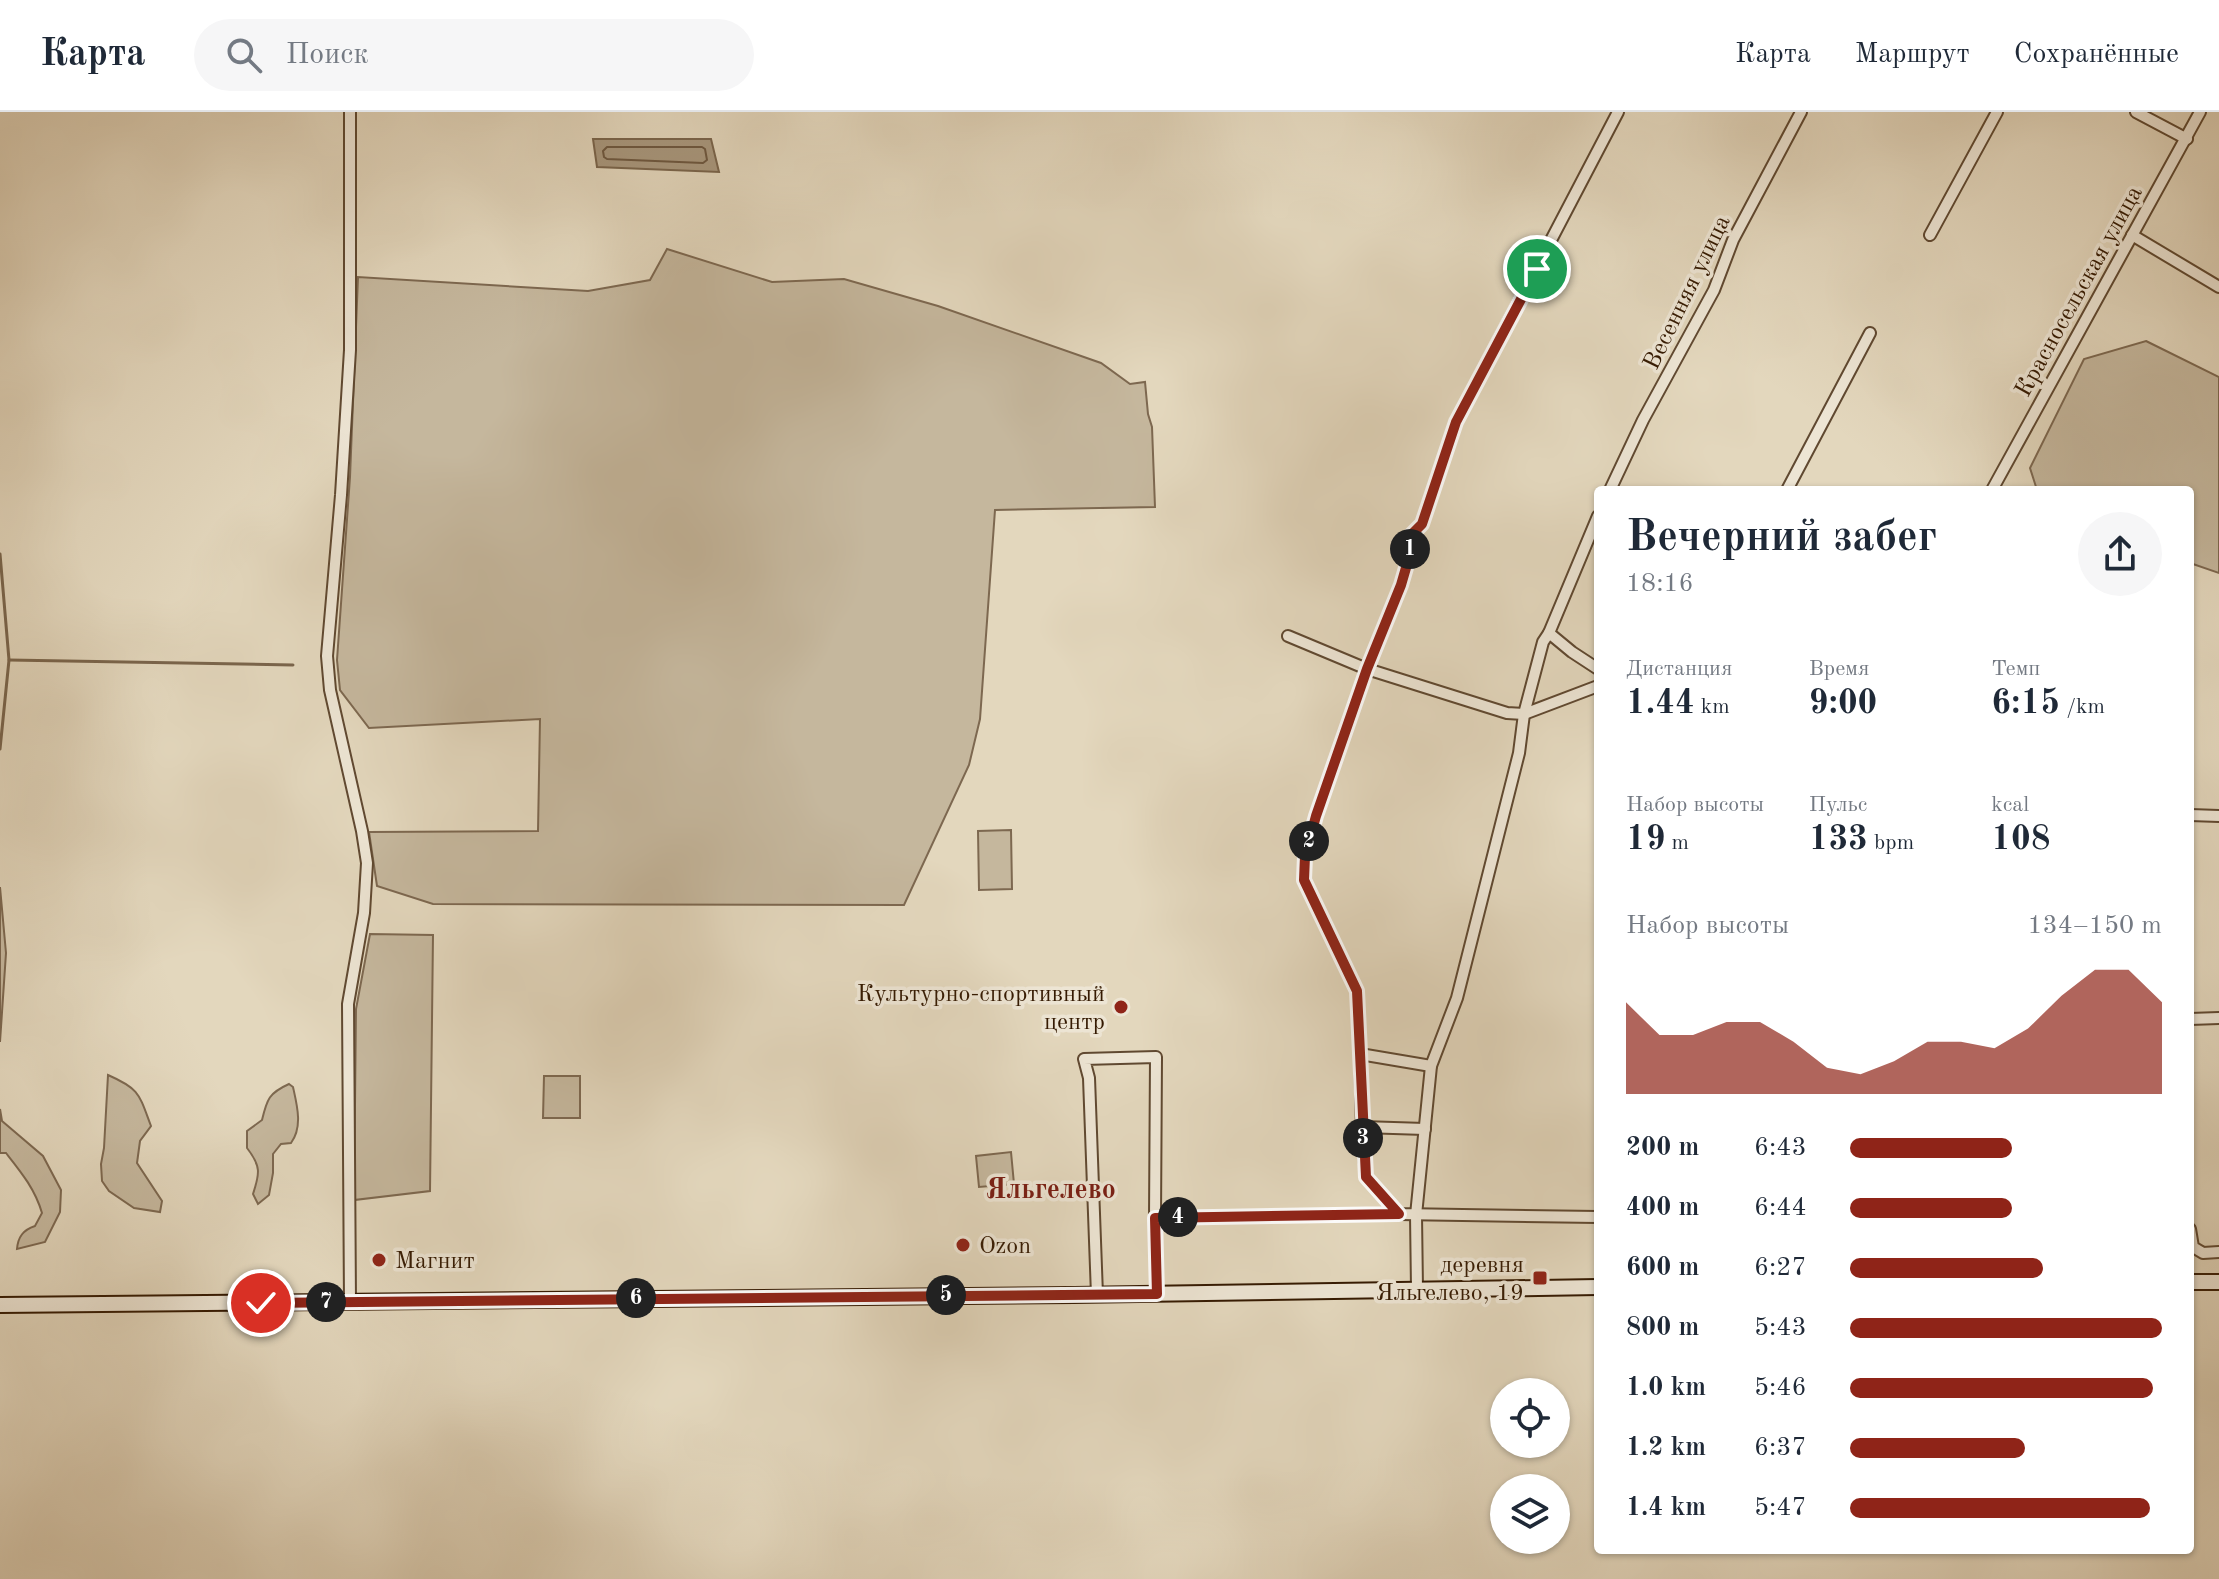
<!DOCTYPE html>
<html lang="ru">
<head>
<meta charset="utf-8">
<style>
	body { margin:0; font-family:"Old Standard TT",serif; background:#f6f6f7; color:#1f2937; height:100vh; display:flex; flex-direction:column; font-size:30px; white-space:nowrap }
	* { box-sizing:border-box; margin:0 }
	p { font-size:26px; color:#747a83 }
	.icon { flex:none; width:44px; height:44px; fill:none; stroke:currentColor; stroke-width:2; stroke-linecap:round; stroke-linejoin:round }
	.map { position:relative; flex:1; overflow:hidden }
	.panel { position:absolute; left:1594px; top:374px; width:600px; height:1068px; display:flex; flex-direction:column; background:#fff; border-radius:8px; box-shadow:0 2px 6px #0004 }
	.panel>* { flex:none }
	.buttons { position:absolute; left:1490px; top:1266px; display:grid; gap:16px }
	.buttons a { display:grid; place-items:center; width:80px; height:80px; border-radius:50%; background:#fff; box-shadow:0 2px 6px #0004; font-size:40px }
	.pin { position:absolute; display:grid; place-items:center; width:68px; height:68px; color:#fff; margin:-34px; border:4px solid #fff; border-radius:50%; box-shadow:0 2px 8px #0007 }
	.km { position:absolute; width:40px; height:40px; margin:-20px; border-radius:50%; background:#222; color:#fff; font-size:22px; line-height:40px; text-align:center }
	.round { display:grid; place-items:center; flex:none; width:84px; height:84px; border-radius:42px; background:#f6f6f7 }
	.overview { display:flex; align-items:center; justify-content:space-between; height:136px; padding:0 32px }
	h1 { font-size:44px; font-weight:800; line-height:60px }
	.metrics { display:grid; grid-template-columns:repeat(3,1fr); gap:12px; height:136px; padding:8px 32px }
	.metrics div { display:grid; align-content:center }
	.metrics b { font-size:34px; font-weight:800 }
	.metrics small { font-size:22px; font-weight:400 }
	.metrics p { font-size:22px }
	.chart { height:224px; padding:16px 32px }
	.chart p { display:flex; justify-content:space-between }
	.chart svg { width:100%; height:144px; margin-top:8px; fill:#8f2418; opacity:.7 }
	ul { padding:0 32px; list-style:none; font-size:26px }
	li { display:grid; grid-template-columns:128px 96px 1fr; align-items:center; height:60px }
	li i { height:20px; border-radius:10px; background:#8f2418 }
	header { display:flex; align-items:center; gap:48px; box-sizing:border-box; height:112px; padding:0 40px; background:#fff; border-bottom:2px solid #e0e1e3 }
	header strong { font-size:38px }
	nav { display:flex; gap:44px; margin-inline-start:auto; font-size:28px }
	.search { width:560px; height:72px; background:#f6f6f7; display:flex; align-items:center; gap:20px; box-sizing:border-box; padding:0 28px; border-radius:44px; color:#747a83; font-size:30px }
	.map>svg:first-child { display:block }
	.green { fill:#c5b79d; stroke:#7d6850; stroke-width:2 }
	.water { fill:#a8977d; stroke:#7a654c; stroke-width:2 }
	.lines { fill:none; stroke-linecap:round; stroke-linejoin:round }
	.shore { stroke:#6e5840; stroke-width:2 }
	.stream { stroke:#7a654c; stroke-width:3 }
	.minor-casing { stroke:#604931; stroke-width:14 }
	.secondary-casing { stroke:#351a02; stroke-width:18 }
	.minor { stroke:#ede5d4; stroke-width:10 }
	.secondary { stroke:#ede5d4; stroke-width:14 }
	.route-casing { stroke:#fff; stroke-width:16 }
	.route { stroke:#8f2418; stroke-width:10 }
	.poi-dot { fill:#8f2418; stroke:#ede5d4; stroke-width:3 }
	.labels { text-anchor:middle; stroke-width:7; stroke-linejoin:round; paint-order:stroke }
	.street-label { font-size:24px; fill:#351a02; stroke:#ede5d4 }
	.poi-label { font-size:24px; fill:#351a02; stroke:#ede5d4; text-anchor:end }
	.quarter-label { font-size:28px; font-weight:bold; fill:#7a1f14; stroke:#ede5d4 }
</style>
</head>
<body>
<header>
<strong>Карта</strong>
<div class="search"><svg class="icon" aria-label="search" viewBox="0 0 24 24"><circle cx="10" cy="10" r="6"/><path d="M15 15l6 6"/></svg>Поиск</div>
<nav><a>Карта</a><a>Маршрут</a><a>Сохранённые</a></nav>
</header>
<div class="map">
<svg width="2219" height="1467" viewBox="0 0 2219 1467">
	<rect width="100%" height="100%" fill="#e3d7bd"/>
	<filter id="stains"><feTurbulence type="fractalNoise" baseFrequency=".0025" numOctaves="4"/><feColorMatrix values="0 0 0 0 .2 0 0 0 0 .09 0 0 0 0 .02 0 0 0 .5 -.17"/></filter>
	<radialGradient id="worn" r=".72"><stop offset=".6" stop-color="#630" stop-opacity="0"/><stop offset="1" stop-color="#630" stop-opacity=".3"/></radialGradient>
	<g class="green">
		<path d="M667,137L772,170L844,167L938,194L1101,251L1130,272L1145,270L1148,302L1152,315L1155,395L995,398L980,607L969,653L904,793L433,792L377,774L369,720L538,719L540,607L369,616L340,578L337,548L350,365L358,165L588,179L650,168Z"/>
		<path d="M2146,229L2219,265V461L2190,451V378H2037L2030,356L2084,247Z"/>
		<path d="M1011,718L1012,777L979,778L978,719Z"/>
		<path d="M0,775L6,841L0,930Z"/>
		<path d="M370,822L433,823L430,1079L354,1088L356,897Z"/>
		<path d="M108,963C140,977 139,982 151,1014L140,1029L137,1051L162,1089L160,1100L134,1096L109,1079L102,1069L101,1052L104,1036Z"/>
		<path d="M544,964H580V1006H543Z"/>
		<path d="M289,972L293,975C297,993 303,1015 291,1031L281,1032L273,1042V1061L269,1083L258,1092L253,1082C260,1061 261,1054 247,1036V1019L262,1008C267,987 269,981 289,972Z"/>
		<path d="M0,997L2,1009L43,1044L61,1078L60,1100L45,1130L17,1137C18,1125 23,1118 35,1114L42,1101C35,1077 21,1060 6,1041H0Z"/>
		<path d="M1011,1040L1014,1072L979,1075L976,1044Z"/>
	</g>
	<path class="water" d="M593,27H711L719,60L597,55Z"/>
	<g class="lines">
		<path class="shore" d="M607,35H702L705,37L707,48L703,51L607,47L604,45L603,39Z"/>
		<g class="stream">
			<path d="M0,442L9,548L0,637"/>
			<path d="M9,548L293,553"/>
		</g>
		<g class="minor-casing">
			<g id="minor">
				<path d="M2136,0L2187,27"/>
				<path d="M1930,123L1997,0"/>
				<path d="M2132,123L2219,175"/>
				<path d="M1610,378L1643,308L1714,178L1733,128L1801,0"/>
				<path d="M1787,378L1870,221"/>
				<path d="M1992,378L2200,0"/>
				<path d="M1598,404L1549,521L1572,540L1598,557"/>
				<path d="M1288,524L1367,557L1507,601L1524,602L1598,574"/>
				<path d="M2190,703L2219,704"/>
				<path d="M2190,907L2219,906"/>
				<path d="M1360,942L1362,1015L1425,1017"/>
				<path d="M1431,954L1360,942L1357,879L1304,768L1305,744L1316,704L1367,557L1401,473L1410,442V424L1422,412L1456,310L1618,0"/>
				<path d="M1362,1015L1366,1065L1399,1102L1598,1105"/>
				<path d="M1155,1106L1399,1102"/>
				<path d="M2190,1117L2193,1135L2203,1141L2219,1140"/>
				<path d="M1417,1177L1416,1103L1431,954L1457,886L1519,641L1524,602L1543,530L1549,521"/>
				<path d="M1097,1183L1089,966L1084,947L1156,945L1155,1106L1157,1182"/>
				<path d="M350,1190L348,892L364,801L367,751L362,719L330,578L327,544L341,383L350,238V0"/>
			</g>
		</g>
		<g class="secondary-casing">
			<g id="secondary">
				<path d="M2190,1170H2219"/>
				<path d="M0,1193L1074,1183L1598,1175"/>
			</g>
		</g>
		<use href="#minor" class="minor"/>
		<use href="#secondary" class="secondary"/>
	</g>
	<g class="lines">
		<g class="route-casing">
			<path id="route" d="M261,1191L1157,1182L1155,1106L1399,1102L1366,1065L1357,879L1304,768L1305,744L1316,704L1367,557L1401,473L1410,442V424L1422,412L1456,310L1537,157"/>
		</g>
		<use href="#route" class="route"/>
	</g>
	<g class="poi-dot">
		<circle cx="1121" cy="895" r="8"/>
		<circle cx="963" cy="1133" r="8"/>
		<circle cx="379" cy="1148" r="8"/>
		<rect x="1532" y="1158" width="16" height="16" rx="4"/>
	</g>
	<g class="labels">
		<g class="street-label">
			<text transform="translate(2078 179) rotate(-61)" y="8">Красносельская улица</text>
			<text transform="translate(1686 180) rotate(-64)" y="8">Весенняя улица</text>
		</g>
		<g class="poi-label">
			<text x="1105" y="889">Культурно-спортивный<tspan x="1105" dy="28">центр</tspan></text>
			<text x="979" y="1141" text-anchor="start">Ozon</text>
			<text x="395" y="1156" text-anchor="start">Магнит</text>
			<text x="1524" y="1160">деревня<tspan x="1524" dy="28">Яльгелево, 19</tspan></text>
		</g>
		<g class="quarter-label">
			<text x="1051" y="1086">Яльгелево</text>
		</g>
	</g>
	<rect width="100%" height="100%" filter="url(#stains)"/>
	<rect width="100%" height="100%" fill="url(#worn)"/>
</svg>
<div class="buttons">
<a><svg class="icon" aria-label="locate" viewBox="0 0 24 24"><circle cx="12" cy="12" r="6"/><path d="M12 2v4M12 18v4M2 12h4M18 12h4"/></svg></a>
<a><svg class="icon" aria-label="layers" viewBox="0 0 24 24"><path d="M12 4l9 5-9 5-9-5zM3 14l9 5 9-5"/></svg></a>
</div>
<div class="pin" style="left:1537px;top:157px;background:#1e9e55"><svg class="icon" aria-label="arrive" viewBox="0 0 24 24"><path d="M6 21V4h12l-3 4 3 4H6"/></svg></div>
<div class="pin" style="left:261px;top:1191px;background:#d93025"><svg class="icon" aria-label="check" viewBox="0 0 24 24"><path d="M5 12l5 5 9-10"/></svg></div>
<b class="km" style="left:1410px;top:437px">1</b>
<b class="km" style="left:1309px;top:729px">2</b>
<b class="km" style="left:1363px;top:1026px">3</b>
<b class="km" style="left:1178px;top:1105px">4</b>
<b class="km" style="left:946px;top:1183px">5</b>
<b class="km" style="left:636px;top:1186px">6</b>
<b class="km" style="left:326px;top:1190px">7</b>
<section class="panel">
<div class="overview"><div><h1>Вечерний забег</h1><p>18:16</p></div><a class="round"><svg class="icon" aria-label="share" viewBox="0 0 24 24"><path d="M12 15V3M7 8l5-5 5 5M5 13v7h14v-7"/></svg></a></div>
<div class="metrics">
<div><p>Дистанция</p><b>1.44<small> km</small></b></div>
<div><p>Время</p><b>9:00</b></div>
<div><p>Темп</p><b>6:15<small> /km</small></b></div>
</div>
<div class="metrics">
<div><p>Набор высоты</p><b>19<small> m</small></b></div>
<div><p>Пульс</p><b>133<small> bpm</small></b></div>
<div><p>kcal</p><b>108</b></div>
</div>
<div class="chart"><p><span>Набор высоты</span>134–150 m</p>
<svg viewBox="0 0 160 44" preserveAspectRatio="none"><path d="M0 44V16L10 26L20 26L30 22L40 22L50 28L60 36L70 38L80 34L90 28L100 28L110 30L120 24L130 14L140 6L150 6L160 16V44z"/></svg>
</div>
<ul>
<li><b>200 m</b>6:43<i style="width:52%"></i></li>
<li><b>400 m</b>6:44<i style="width:52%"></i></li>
<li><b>600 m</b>6:27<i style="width:62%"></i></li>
<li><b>800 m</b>5:43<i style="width:100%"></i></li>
<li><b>1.0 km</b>5:46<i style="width:97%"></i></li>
<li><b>1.2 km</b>6:37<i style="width:56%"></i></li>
<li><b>1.4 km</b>5:47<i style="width:96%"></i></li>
</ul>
</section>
</div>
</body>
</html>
